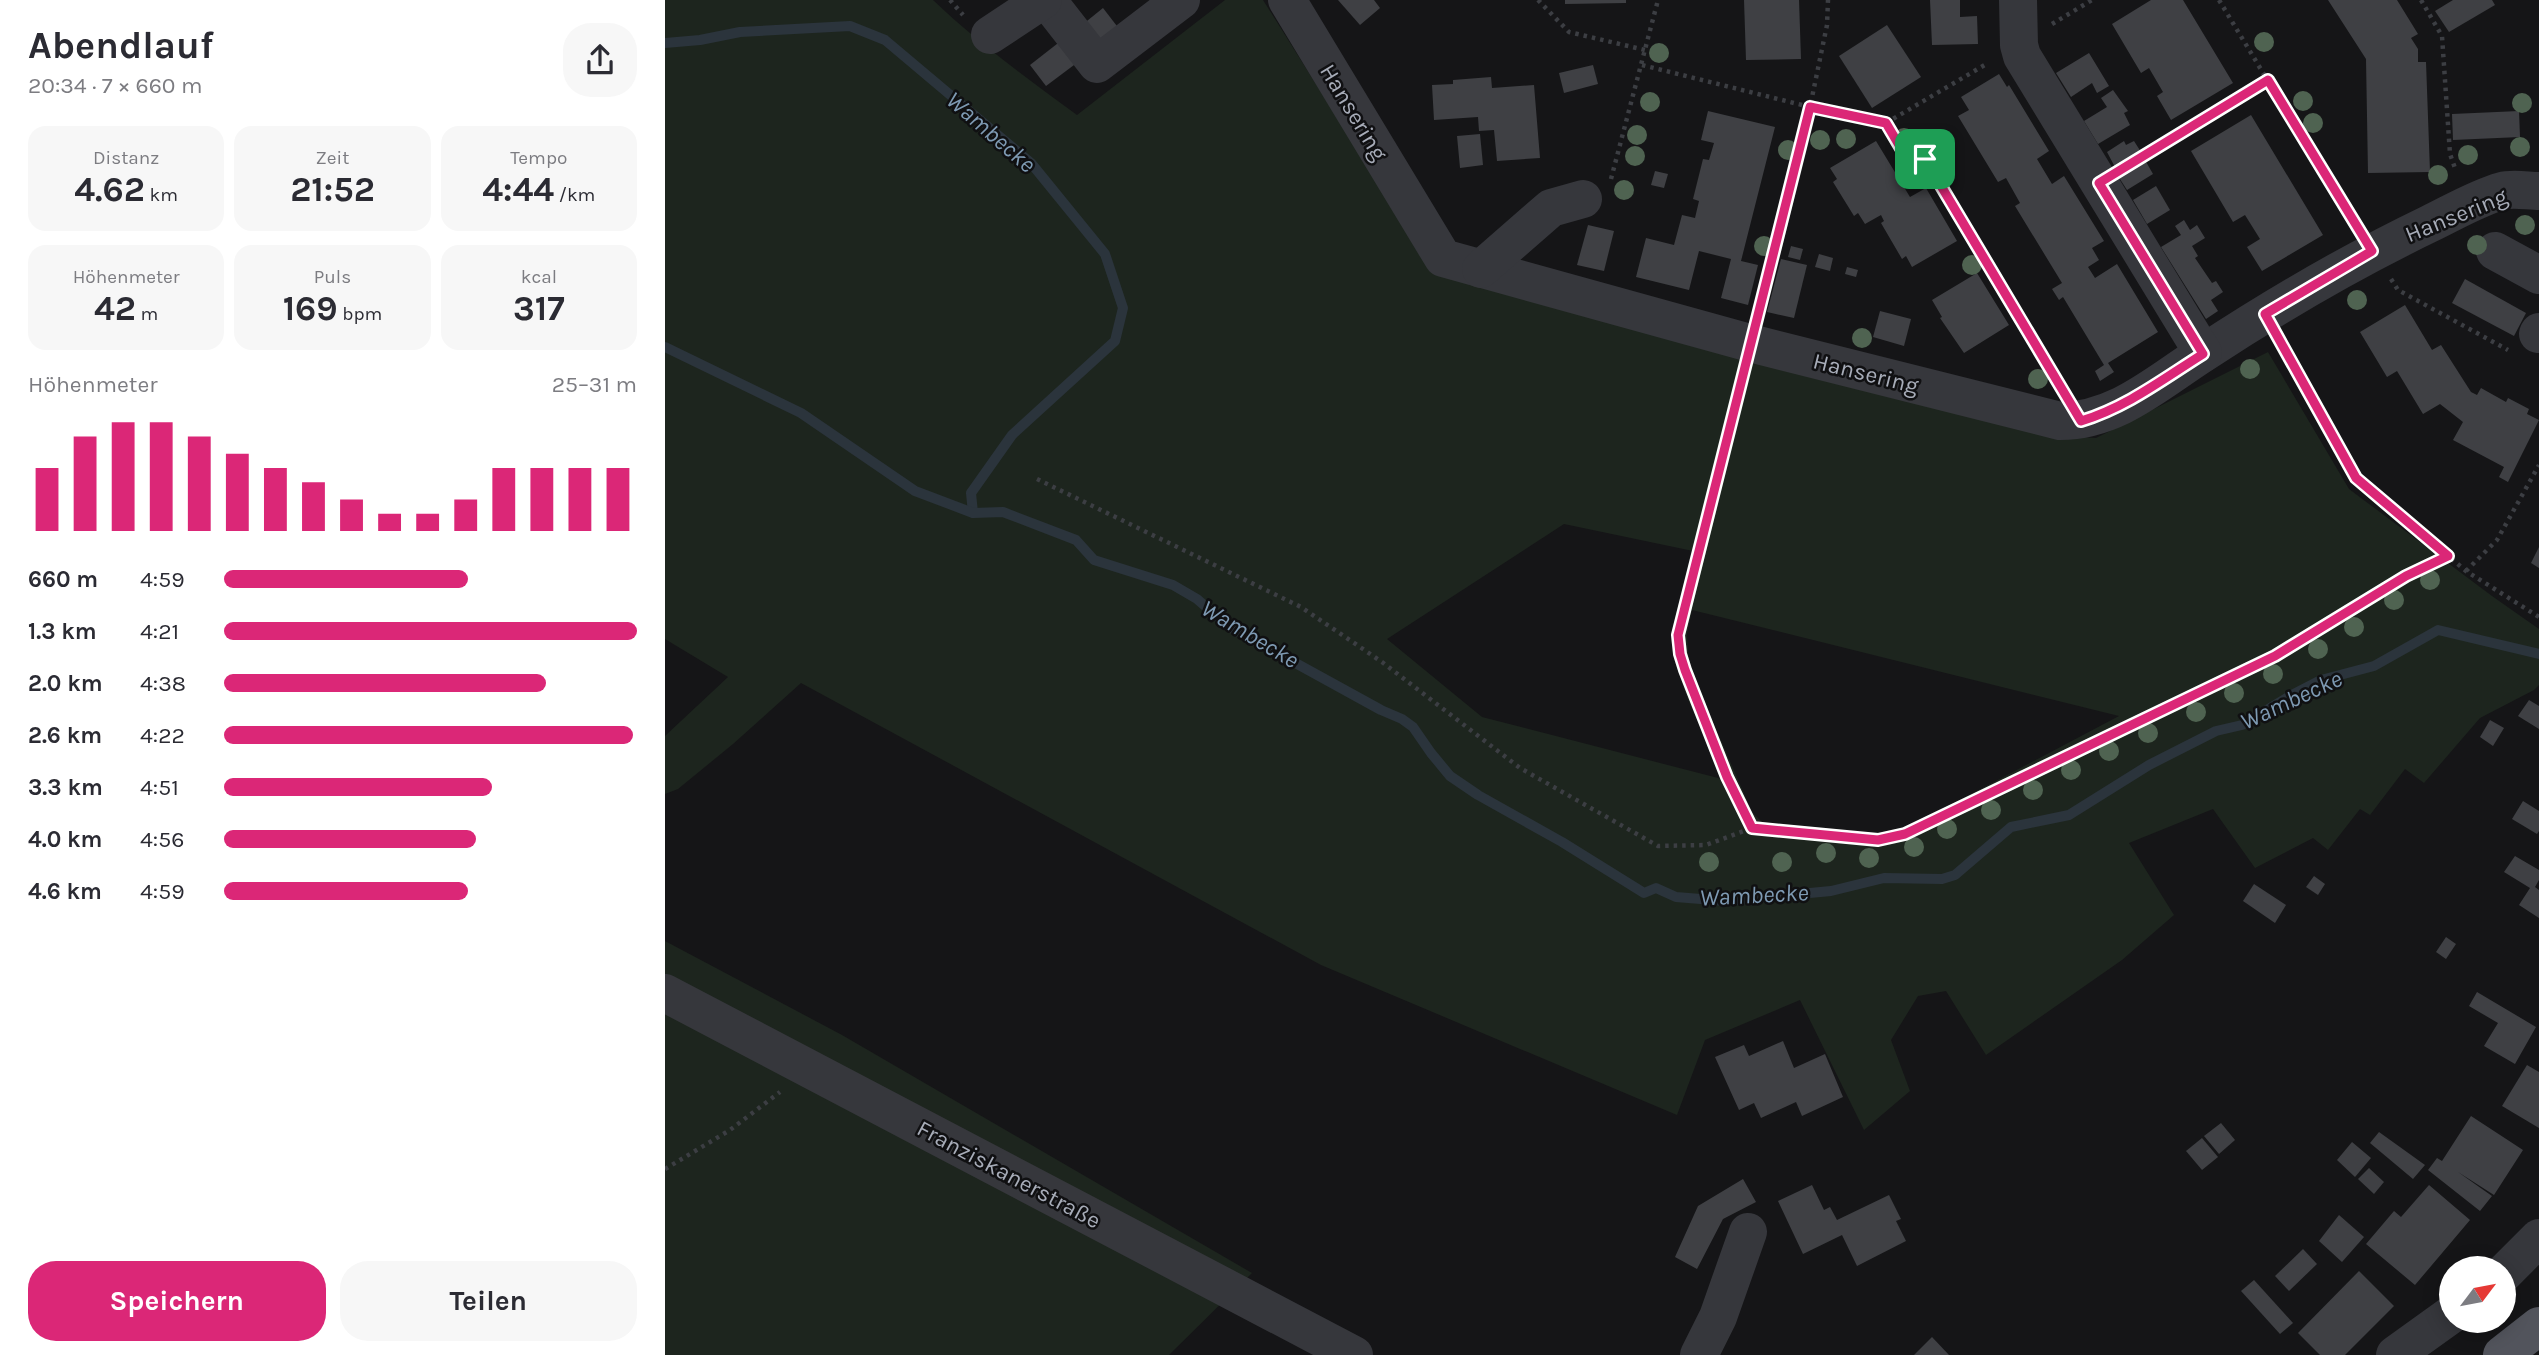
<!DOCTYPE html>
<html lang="de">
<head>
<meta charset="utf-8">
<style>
	body { margin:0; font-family:Karla,sans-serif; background:#f7f7f7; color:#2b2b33; height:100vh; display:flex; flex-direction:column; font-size:26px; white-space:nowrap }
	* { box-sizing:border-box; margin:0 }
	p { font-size:23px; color:#7c7c81 }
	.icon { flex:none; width:38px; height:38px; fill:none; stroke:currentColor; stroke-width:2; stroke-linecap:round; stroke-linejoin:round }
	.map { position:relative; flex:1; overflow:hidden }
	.details { display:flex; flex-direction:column; background:#fff; width:665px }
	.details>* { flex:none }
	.needle { width:46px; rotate:58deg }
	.controls { position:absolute; left:1774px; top:1256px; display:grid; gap:14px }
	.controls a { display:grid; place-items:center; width:77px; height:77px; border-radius:50%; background:#fff; box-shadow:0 4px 18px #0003; font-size:35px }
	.pin { position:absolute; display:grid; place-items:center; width:60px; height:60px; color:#fff; margin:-30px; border-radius:14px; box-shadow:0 4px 10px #0006 }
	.round { display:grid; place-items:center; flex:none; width:74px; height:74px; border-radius:28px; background:#f7f7f7 }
	.summary { display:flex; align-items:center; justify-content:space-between; height:119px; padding:0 28px }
	h1 { font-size:38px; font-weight:700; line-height:52px }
	.figures { display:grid; grid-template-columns:repeat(3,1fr); gap:10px; height:119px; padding:7px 28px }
	.figures div { display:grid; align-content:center; border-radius:18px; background:#f7f7f7; text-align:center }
	.figures b { font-size:35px; font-weight:700 }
	.figures small { font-size:19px; font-weight:400 }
	.figures p { font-size:19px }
	.chart { height:196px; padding:14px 28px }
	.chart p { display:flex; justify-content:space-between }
	.chart svg { width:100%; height:126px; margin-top:7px; stroke:#db2777; stroke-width:6 }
	.primary-button { display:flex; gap:14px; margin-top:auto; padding:14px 28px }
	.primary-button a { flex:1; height:80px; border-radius:28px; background:#db2777; color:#fff; font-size:28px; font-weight:700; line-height:80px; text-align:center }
	.primary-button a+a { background:#f7f7f7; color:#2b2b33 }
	ul { padding:0 28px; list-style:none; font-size:23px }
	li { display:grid; grid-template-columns:112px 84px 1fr; align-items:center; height:52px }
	li i { height:18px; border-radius:9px; background:#db2777 }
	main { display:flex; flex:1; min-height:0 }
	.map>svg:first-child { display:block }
	.green { fill:#1d251e; fill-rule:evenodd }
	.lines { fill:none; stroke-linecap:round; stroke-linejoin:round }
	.stream { stroke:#2b343c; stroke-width:10 }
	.building { fill:#3f4044 }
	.path { stroke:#3c3e43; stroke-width:4.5; stroke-dasharray:3.5 5; stroke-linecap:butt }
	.minor { stroke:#36373c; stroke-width:38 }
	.major { stroke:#52545c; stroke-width:38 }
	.tree { fill:#4f6351 }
	.route-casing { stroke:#fff; stroke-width:14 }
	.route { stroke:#db2777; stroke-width:9 }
	.labels { text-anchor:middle; stroke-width:5; stroke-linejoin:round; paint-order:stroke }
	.street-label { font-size:23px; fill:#a7acb8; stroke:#101012 }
	.water-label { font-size:24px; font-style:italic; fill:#7e9ab3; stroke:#101012 }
</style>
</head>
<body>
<main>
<section class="details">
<div class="summary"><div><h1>Abendlauf</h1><p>20:34 · 7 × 660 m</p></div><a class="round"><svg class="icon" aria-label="share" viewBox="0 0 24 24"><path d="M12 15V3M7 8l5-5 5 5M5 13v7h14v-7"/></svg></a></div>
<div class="figures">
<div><p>Distanz</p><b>4.62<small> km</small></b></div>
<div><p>Zeit</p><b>21:52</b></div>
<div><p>Tempo</p><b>4:44<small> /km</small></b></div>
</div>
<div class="figures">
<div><p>Höhenmeter</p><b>42<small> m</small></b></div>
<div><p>Puls</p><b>169<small> bpm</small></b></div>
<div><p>kcal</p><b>317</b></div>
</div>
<div class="chart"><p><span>Höhenmeter</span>25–31 m</p>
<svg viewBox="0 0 160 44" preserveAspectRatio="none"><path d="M5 44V22M15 44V11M25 44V6M35 44V6M45 44V11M55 44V17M65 44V22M75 44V27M85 44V33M95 44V38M105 44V38M115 44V33M125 44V22M135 44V22M145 44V22M155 44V22"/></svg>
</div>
<ul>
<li><b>660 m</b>4:59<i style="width:59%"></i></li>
<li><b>1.3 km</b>4:21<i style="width:100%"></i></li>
<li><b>2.0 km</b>4:38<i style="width:78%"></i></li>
<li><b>2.6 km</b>4:22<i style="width:99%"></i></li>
<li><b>3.3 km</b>4:51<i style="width:65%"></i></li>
<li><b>4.0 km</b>4:56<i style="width:61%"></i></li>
<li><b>4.6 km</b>4:59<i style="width:59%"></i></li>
</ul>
<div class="primary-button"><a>Speichern</a><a>Teilen</a></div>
</section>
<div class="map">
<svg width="1874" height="1355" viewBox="0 0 1874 1355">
	<rect width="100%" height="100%" fill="#151517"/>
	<g class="green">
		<path d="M0,0H268C313,43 362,78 412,115L560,0H598L722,197L776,275L1390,436L1431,438L1603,352L1684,489L1827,596L1874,629V685L1869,690L1815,718L1759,783L1740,769L1705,815L1695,809L1663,850L1648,838L1590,868L1548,809L1464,843L1509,915L1457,960L1321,1055L1281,991L1253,996L1226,1040L1245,1091L1199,1130L1135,1000L1040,1040L1012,1115L656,965L136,683L68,744L13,789L0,794V736L63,677L0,639ZM899,524L1028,551C1023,583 1008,614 1010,647C1012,693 1045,737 1057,779L817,717L722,639ZM1027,610L1454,716L1238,830L1216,836H1185L1098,823L1087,812L1024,667L1022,634Z"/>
		<path d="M0,941L177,1035L587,1273L504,1355H0Z"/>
	</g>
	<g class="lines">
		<g class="stream">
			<path d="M0,43L35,40L75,32L185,26L220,40L366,163L440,254L458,308L450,341L347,435L306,493L308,513"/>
			<path d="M0,347L136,413L250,491L308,513L338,512L411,540L429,560L508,585L532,599L563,626L716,710L737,719L748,727L766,753L785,776L813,795L897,842L979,893L991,888L1011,897L1060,901L1166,891L1219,878L1277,879L1290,875L1346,827L1404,815L1484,765L1551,731L1577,725L1625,696L1656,680L1709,666L1773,630L1874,654"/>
		</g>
	</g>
	<g class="building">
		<path d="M673,0H709L715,8L695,25Z"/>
		<path d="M900,0H961V3L900,4Z"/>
		<path d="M1079,0H1134L1136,59L1081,60Z"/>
		<path d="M1265,0H1295V17L1312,16L1313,44L1267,45Z"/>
		<path d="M1486,0H1518L1568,83L1506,120L1492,96L1498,92L1484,68L1476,73L1447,24Z"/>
		<path d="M1663,0H1732L1753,34L1746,38L1753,49V62H1761L1765,172L1703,173L1701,59Z"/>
		<path d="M1788,0H1827L1830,5L1784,32L1770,11Z"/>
		<path d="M438,8L455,30L433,47L417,25Z"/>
		<path d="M1222,25L1256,77L1207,108L1174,56Z"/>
		<path d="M397,40L413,62L381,86L365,65Z"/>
		<path d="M1424,53L1444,86L1432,93L1427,83L1406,97L1391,73Z"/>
		<path d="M928,65L933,84L899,93L894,73Z"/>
		<path d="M1334,74L1342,87L1344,85L1384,151L1372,159L1387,184L1399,176L1439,241L1427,248L1434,260L1423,267L1430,278L1452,264L1493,332L1443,363L1449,372L1435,381L1430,371L1439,365L1398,297L1394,300L1387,289L1397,283L1350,206L1355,203L1341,178L1333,182L1293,116L1304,110L1296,97Z"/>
		<path d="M826,77L827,88L869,85L875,158L832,161L829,130L814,131L813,117L769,120L767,85L788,84V80Z"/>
		<path d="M1448,90L1463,111L1459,113L1465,125L1433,144L1419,121L1442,107L1436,98Z"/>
		<path d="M1043,111L1110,127L1076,261L1093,265L1083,305L1056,298L1066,259L1034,251L1024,290L971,277L981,238L1009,245L1017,215L1030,218L1034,201L1028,199L1038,159L1044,160L1049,143L1036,140Z"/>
		<path d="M1854,111L1855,137L1788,140L1787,114Z"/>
		<path d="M1586,115L1658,235L1597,271L1582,247L1595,239L1580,215L1568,222L1526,151Z"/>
		<path d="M815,134L818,165L795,168L792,136Z"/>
		<path d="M1211,141L1245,197L1261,188L1292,241L1247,267L1241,256L1237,259L1216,223L1219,221L1216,215L1200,224L1193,213L1189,216L1168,182L1172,179L1165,168Z"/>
		<path d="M1459,141L1461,145L1469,141L1476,152L1451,169L1442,152Z"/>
		<path d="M1480,160L1488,174L1462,190L1453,176Z"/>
		<path d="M990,171L1003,174L999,188L986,185Z"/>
		<path d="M1491,186L1505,210L1482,224L1468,200Z"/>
		<path d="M1519,220L1525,230L1532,225L1540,238L1527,246L1533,256L1530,258L1547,283L1551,281L1558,292L1546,300L1553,311L1541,319L1496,247L1516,235L1510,226Z"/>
		<path d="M923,225L949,231L939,271L912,265Z"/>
		<path d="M1126,246L1138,249L1135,260L1123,257Z"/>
		<path d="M1154,254L1168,258L1165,271L1150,267Z"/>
		<path d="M1116,259L1142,265L1129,318L1102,312Z"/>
		<path d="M1182,267L1193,270L1191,277L1180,274Z"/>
		<path d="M1312,273L1344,325L1299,353L1275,318L1277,317L1267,300Z"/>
		<path d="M1800,279L1861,313L1849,336L1787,303Z"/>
		<path d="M1740,305L1767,350L1776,345L1806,392L1812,395L1816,388L1841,402L1843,398L1864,409L1862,414L1874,420L1843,482L1834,477L1839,467L1788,440L1798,422L1775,404L1758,414L1732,371L1722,377L1695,332Z"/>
		<path d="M1215,311L1246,319L1239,346L1208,337Z"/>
		<path d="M1874,547V568L1866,563Z"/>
		<path d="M1864,700L1874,706V729L1853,716Z"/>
		<path d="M1825,720L1839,728L1828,746L1815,737Z"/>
		<path d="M1858,801L1874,811V831L1872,834L1847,819Z"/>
		<path d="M1850,856L1874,870V880L1870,887L1874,890V918L1854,905L1865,888L1839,872Z"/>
		<path d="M1649,876L1660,884L1653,895L1641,887Z"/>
		<path d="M1589,884L1621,905L1610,923L1578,901Z"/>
		<path d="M1781,937L1791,944L1781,959L1771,952Z"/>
		<path d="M1812,992L1871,1027L1850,1064L1819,1046L1833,1023L1804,1006Z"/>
		<path d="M1118,1041L1129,1068L1160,1054L1178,1097L1137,1116L1131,1102L1096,1118L1089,1103L1074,1110L1050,1057L1079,1045L1084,1056Z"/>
		<path d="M1862,1065L1874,1072V1128L1837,1106Z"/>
		<path d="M1806,1116L1858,1150L1829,1195L1793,1172L1827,1196L1815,1211L1763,1170L1772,1158L1777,1161Z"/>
		<path d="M1556,1123L1570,1140L1554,1154L1539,1136Z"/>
		<path d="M1714,1132L1760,1165L1748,1179L1705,1143Z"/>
		<path d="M1537,1138L1553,1157L1537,1170L1521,1151Z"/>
		<path d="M1687,1142L1706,1158L1690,1177L1672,1160Z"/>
		<path d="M1704,1168L1719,1182L1709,1194L1693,1179Z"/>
		<path d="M1078,1179L1091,1202L1058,1219L1032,1269L1010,1257L1033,1206Z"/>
		<path d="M1147,1185L1159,1210L1165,1207L1172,1220L1224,1195L1236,1219L1231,1221L1241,1241L1192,1266L1177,1235L1138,1254L1113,1201Z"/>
		<path d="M1764,1185L1805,1220L1750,1285L1701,1244L1729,1211L1736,1217Z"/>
		<path d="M1674,1215L1699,1237L1677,1262L1654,1241Z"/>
		<path d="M1638,1249L1652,1264L1624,1291L1610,1276Z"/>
		<path d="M1694,1271L1729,1306L1680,1355H1655L1633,1333Z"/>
		<path d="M1589,1280L1628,1323L1615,1334L1576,1291Z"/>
		<path d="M1267,1337L1284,1355H1249Z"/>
	</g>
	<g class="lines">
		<g class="path">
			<path d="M285,0L298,15"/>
			<path d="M873,0L904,32L980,50"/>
			<path d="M1554,0L1690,225"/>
			<path d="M1756,0L1777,36L1785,154L1791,171"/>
			<path d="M1387,24L1427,0"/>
			<path d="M977,65L1145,107L1221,123L1247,167L1260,159L1395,385"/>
			<path d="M1221,123L1323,63"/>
			<path d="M1463,166L1603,80"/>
			<path d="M946,179L993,0"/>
			<path d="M1726,279L1733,290L1843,350"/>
			<path d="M1093,309L1145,107L1162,25L1163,0"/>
			<path d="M1615,342L1691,478L1801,571L1874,617"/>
			<path d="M1077,376L1013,635L1015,654L1020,670L1062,777L1087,828L1166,838L1213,840L1240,834L1610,656L1740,576L1783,556"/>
			<path d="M372,479L636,607L717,662L855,768L993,846L1041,845L1087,828"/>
			<path d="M1801,571L1832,540L1874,465"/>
			<path d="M0,1169L65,1130L115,1092"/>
		</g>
		<g class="minor">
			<path d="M382,0L432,64L516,0"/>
			<path d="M622,0L778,258L1085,343L1395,421C1451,421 1492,383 1537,354C1610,306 1685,262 1764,224C1787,213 1812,198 1837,191C1848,188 1863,191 1874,191"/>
			<path d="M1353,0L1354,45L1357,56L1538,353"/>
			<path d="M325,35L378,0"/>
			<path d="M1830,251L1874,275"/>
			<path d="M816,269L886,208L918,199"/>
			<path d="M1873,334L1874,332"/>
			<path d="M0,993L689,1355"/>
			<path d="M1839,1273L1874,1238"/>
			<path d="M1034,1355L1053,1317L1083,1232"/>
			<path d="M1730,1355L1787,1314"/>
		</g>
		<path class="major" d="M1837,1355L1874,1326"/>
	</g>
	<g class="tree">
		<circle cx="1599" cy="42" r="10"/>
		<circle cx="994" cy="53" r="10"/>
		<circle cx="1638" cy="101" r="10"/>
		<circle cx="985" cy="102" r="10"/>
		<circle cx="1857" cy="103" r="10"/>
		<circle cx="1648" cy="123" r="10"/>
		<circle cx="972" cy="135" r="10"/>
		<circle cx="1239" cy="138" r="10"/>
		<circle cx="1181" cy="139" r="10"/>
		<circle cx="1155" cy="140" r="10"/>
		<circle cx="1855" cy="147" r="10"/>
		<circle cx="1123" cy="150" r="10"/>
		<circle cx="1803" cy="155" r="10"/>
		<circle cx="970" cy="156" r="10"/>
		<circle cx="1773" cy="175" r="10"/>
		<circle cx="959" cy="190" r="10"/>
		<circle cx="1860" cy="225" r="10"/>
		<circle cx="1812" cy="245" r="10"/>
		<circle cx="1099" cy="246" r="10"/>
		<circle cx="1307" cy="265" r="10"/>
		<circle cx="1692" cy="300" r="10"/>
		<circle cx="1197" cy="338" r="10"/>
		<circle cx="1585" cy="369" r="10"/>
		<circle cx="1373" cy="379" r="10"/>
		<circle cx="1765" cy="580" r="10"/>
		<circle cx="1729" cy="600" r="10"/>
		<circle cx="1689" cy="627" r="10"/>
		<circle cx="1653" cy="649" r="10"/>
		<circle cx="1608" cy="674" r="10"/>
		<circle cx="1569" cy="693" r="10"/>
		<circle cx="1531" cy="712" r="10"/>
		<circle cx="1483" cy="733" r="10"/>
		<circle cx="1444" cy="751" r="10"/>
		<circle cx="1406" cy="770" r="10"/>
		<circle cx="1368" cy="790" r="10"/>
		<circle cx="1326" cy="810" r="10"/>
		<circle cx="1282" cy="829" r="10"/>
		<circle cx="1249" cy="847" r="10"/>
		<circle cx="1161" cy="853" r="10"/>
		<circle cx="1204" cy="858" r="10"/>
		<circle cx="1044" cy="862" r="10"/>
		<circle cx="1117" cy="862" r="10"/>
	</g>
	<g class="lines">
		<g class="route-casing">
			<path id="route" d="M1603,80L1707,251L1600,314L1691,478L1783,556L1741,576L1610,656L1240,834L1213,840L1087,828L1062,777L1020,670L1015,654L1013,635L1145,107L1221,123L1247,167L1260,159L1416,421C1462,407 1498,379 1538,354L1434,183Z"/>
		</g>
		<use href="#route" class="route"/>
	</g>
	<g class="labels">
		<g class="street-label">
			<text transform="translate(689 112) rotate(59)" y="8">Hansering</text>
			<text transform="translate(1791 215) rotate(-22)" y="8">Hansering</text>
			<text transform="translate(1201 373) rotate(14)" y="8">Hansering</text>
			<text transform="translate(344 1174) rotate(28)" y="8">Franziskanerstraße</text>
		</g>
		<g class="water-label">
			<text transform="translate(326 132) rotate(41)" y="8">Wambecke</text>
			<text transform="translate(585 634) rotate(31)" y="8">Wambecke</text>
			<text transform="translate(1626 700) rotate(-25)" y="8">Wambecke</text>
			<text transform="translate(1089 895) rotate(-3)" y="8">Wambecke</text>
		</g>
	</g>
</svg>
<div class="controls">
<a><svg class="needle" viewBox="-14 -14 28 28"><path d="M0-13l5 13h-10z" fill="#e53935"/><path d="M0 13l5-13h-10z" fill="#7c7c81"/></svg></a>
</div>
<div class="pin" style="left:1260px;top:159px;background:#1e9e55"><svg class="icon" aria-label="arrive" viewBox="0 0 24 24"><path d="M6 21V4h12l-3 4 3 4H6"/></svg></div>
</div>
</main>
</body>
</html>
